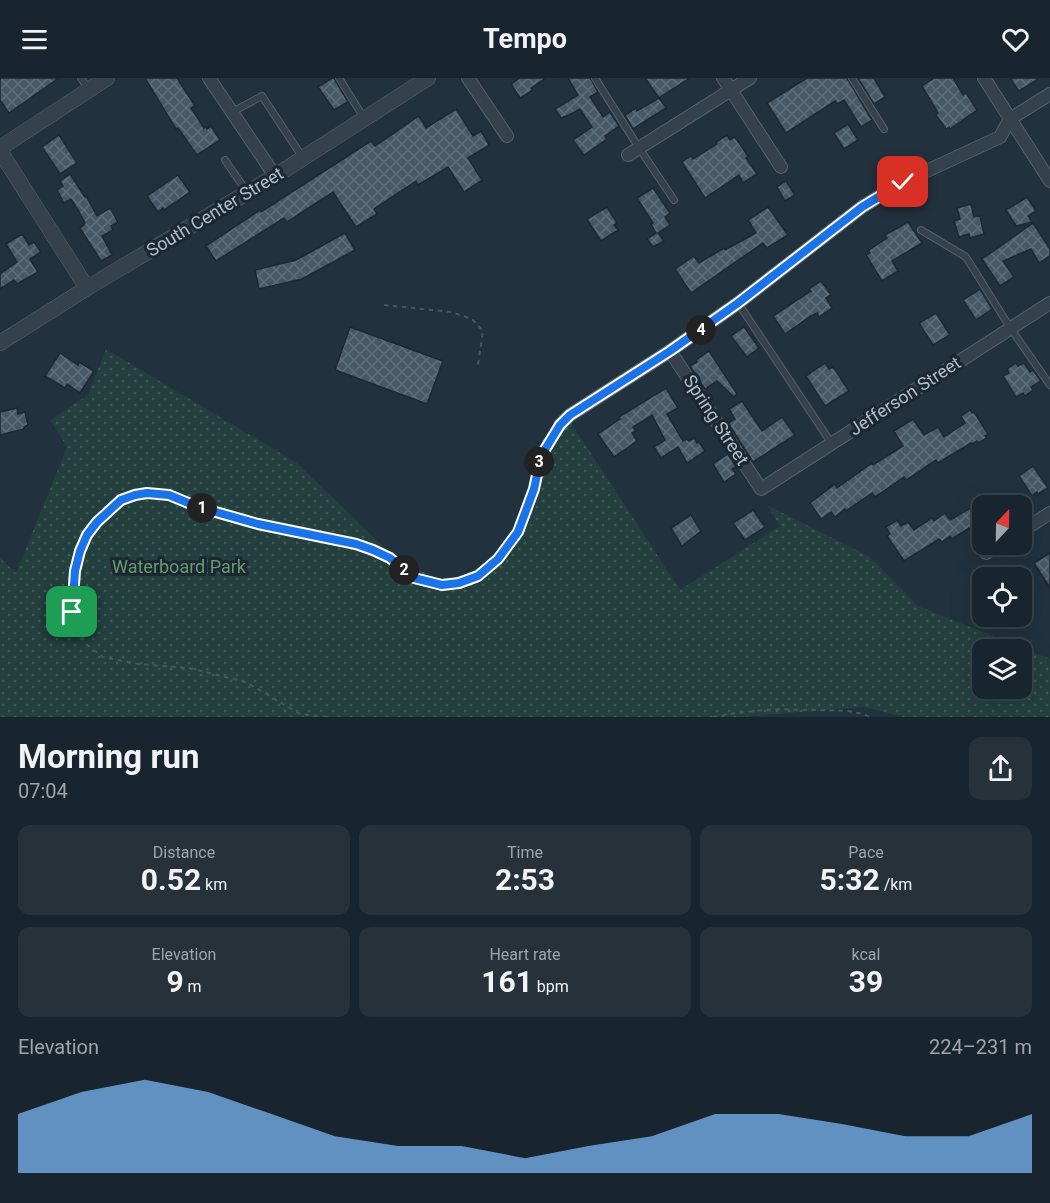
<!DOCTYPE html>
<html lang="en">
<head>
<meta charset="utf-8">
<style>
	body { margin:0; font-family:Roboto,sans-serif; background:#26313a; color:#f1f3f6; height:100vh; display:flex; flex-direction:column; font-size:22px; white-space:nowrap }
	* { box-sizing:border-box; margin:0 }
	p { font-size:20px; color:#9fa5aa }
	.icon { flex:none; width:33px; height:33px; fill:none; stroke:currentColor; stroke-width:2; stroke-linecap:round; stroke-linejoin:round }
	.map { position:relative; height:639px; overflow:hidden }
	.panel { display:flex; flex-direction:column; background:#19252e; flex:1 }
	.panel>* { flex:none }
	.needle { width:39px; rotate:22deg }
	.fabs { position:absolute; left:972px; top:417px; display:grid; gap:12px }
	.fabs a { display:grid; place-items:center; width:60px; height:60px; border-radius:12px; background:#19252e; box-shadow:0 6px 24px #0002,0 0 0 2px #37424a; font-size:30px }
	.pin { position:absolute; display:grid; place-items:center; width:51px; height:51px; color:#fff; margin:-26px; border-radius:12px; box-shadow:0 3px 9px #0006 }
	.km { position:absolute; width:30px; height:30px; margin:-15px; border-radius:50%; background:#222; color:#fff; font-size:16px; line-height:30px; text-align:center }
	.round { display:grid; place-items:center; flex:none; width:63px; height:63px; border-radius:12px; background:#26313a }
	.head { display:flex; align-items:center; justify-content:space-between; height:102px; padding:0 18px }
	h1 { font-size:33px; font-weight:700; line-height:45px }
	.stats { display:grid; grid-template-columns:repeat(3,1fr); gap:9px; height:102px; padding:6px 18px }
	.stats div { display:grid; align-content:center; border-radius:12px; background:#26313a; text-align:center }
	.stats b { font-size:30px; font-weight:700 }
	.stats small { font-size:16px; font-weight:400 }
	.stats p { font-size:16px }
	.chart { height:168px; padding:12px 18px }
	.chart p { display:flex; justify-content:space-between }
	.chart svg { width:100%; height:108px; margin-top:6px; fill:#80c0ff; opacity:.7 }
	header { display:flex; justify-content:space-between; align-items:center; height:78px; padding:0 18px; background:#19252e; font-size:27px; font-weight:700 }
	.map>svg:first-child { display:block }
	.park { fill:url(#park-dots); fill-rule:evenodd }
	.building { fill:url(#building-cross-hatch); stroke:#1d2934; stroke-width:1.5 }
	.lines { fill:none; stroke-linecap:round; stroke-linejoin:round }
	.service-casing { stroke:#54606b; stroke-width:8 }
	.minor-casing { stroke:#54606b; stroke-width:14 }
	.tertiary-casing { stroke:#54606b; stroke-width:16 }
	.path { stroke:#415b5b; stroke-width:2; stroke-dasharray:4.5 4.5; stroke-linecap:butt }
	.service { stroke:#35424e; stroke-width:6 }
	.minor { stroke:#35424e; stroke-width:12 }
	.tertiary { stroke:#35424e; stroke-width:15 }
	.route-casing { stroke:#fff; stroke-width:12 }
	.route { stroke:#1a73e8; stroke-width:8 }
	.labels { text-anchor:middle; stroke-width:6; stroke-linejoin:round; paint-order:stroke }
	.street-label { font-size:18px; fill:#b1bdc9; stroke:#1b2732 }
	.park-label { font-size:18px; fill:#669c6c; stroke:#1b2732 }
</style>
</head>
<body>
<header><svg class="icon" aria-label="menu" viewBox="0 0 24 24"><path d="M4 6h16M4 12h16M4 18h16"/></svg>Tempo<svg class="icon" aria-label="heart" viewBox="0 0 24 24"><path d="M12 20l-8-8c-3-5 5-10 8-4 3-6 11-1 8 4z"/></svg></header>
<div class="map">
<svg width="1050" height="639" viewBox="0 0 1050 639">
	<defs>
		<pattern id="park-dots" width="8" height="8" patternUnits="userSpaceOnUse" patternTransform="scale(1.5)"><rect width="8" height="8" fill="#233f3e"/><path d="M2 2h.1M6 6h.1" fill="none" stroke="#415959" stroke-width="1.8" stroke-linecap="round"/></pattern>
		<pattern id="building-cross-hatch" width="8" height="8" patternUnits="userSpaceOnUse" patternTransform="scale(1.5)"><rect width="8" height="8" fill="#475867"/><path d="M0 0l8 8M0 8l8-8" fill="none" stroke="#5f6e7b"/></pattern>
	</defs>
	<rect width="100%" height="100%" fill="#21313e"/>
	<path class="park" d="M106,271L297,385L399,484L459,508L509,468L543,360L570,343L680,512L780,448L767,427L870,479L918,528L1050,581V639H904L864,629L742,639H0V480L16,495L67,369L50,342L88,317ZM982,572H1022V610H982Z"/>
	<g class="building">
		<path d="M0,0H59L9,35L0,22Z"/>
		<path d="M145,0H177L195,28L191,30L204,50L206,49L207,51L211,48L220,62L197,77L178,50L176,51Z"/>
		<path d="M332,0H334L348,24L334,32L318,9Z"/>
		<path d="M520,0H546L531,10L533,12L520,20L511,6Z"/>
		<path d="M568,0H590L598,14L590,19L603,39L610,34L619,48L605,58L607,61L584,77L573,62L592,49L580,31L569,37L561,40L555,31L578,17Z"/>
		<path d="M645,0H690L659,20Z"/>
		<path d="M807,0H847L872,42L861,49L844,22L837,26L835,23L786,55L767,25Z"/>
		<path d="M858,0H874L885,19L874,26Z"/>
		<path d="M934,0H953L963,17L966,15L977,32L950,51L949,49L946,51L936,37L938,35L922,8Z"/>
		<path d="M1010,0H1040L1019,13Z"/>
		<path d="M659,20L666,30L633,51L625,37L636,30L637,33Z"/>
		<path d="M456,31L473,58L481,53L489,67L468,80L482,102L464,114L448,89L418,107L416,103L374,131L377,136L356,149L333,114L287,144L284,140L216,183L206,168L260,132L261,134L371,63L375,68L419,38L426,50Z"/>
		<path d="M848,46L858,62L844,71L834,55Z"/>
		<path d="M59,57L77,85L60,96L42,69Z"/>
		<path d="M727,57L730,62L735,59L748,78L746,80L757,96L743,105L739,97L705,120L682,84L691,78L693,81L717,66L716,64Z"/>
		<path d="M70,96L85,119L86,118L97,138L110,130L118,144L111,148L113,152L102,158L112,177L101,183L80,150L84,147L83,146L85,145L78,132L71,121L64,125L57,112L63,108L60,103Z"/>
		<path d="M178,97L190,114L164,132L163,130L158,134L147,118Z"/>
		<path d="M786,103L795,117L785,123L777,109Z"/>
		<path d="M653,110L670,135L665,139L670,147L658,155L664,163L653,169L647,161L656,155L651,146L653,145L637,120Z"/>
		<path d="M1027,119L1036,133L1028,138L1032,144L1016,148L1006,132Z"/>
		<path d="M971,126L974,139L980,138L984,156L970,160L969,156L959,159L954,143L960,141L957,130Z"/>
		<path d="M607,129L617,145L614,147L618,152L601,163L587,141Z"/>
		<path d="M768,129L788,157L767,170L763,165L691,215L675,191L694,178L699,185L724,170L725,172L756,155L748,142Z"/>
		<path d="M908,144L922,165L892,183L898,193L882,203L866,177L870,175L869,172L887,160L885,157Z"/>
		<path d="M1033,145L1050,171V178L1039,185L1031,171L1003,183L1014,199L1000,208L982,181Z"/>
		<path d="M345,155L355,172L302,201L259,211L255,192L296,182Z"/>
		<path d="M22,156L29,167L34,164L41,174L30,181L38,194L17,206L14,202L0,211V196L17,184L6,166Z"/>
		<path d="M821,203L831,217L826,220L832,230L819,239L817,235L811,238L785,256L773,238L811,213L809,211Z"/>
		<path d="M980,211L992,231L976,242L963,222Z"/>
		<path d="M936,235L950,257L933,267L919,245Z"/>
		<path d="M350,249L443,283L427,326L335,292Z"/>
		<path d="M744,249L759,270L747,279L731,258Z"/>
		<path d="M709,273L737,316L734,319L717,303L705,311L690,288L697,284L696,282Z"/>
		<path d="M60,275L78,287L79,284L94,293L80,315L67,306L65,310L45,298Z"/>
		<path d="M825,285L829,291L833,289L849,313L825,328L806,298Z"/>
		<path d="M1016,285L1018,288L1024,285L1030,294L1033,292L1041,303L1031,309L1033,312L1025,318L1023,315L1016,319L1003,298L1009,295L1007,291Z"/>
		<path d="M666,310L678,330L667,336L683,363L687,361L689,363L694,360L697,365L699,364L705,373L687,385L678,369L661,380L654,369L665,362L652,337L633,349L636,353L632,355L637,363L614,379L598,356L620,341L619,339Z"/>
		<path d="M742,323L762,353L782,339L795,357L753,384L728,345L735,341L729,331Z"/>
		<path d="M17,330L18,336L25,334L28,347L24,349V351L0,357V334Z"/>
		<path d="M970,332L972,335L974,334L988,356L985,358L987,360L978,365L977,363L972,366L971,365L938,385L936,382L906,402L904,399L875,419L872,415L846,433L845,431L835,439L831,434L821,441L810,425L835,406L837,410L872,385L873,387L903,368L894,353L913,341L924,357L938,349L944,359L965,345L961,338Z"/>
		<path d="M728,376L736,389L732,391L736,396L724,404L713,386Z"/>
		<path d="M1033,388L1048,410L1038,416L1037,414L1032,418L1019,398Z"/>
		<path d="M974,428L976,433L982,429V454L974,459L969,450L952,461L950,458L942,464L939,461L904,483L887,458L890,456L886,449L897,442L901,448L908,444L914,452L932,440L934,443L945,435L950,442Z"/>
		<path d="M753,432L765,449L745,462L733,445Z"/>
		<path d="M691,437L701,453L682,468L671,450Z"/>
		<path d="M1050,475V510L1034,485Z"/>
		<path d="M995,538H1029L1027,550L994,544Z"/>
	</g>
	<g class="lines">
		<g class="service-casing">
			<g id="service">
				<path d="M81,0L89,12"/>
				<path d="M339,0L364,40"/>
				<path d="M595,0L639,70L674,122"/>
				<path d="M852,0L884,51"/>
				<path d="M232,34L262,18L303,80"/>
				<path d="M225,82L247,114"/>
				<path d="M921,152L966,179L1011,251L1050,307"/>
				<path d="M738,225L832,366"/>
				<path d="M390,480L414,500L442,507L459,505L478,498L498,481L518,454L534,411L541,378L560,347"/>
			</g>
		</g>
		<g class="minor-casing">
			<g id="minor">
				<path d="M209,0L275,98"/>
				<path d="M468,0L507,58"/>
				<path d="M723,0L781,89"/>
				<path d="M984,0L1050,103"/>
				<path d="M628,77L750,0"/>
				<path d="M670,273L761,411L1050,225"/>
				<path d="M560,347L570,337L670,273L738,225L862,129L903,104L1000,59L1010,41L1050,16"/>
				<path d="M1022,453L1050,435"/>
				<path d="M986,475L1000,466"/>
			</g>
		</g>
		<g class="tertiary-casing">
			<g id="tertiary">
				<path d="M0,70L107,0"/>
				<path d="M0,73L87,210"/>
				<path d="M0,265L87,210L275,98L428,0"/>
			</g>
		</g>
		<g class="path">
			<path d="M384,227L451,234L472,241L483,253L478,287"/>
			<path d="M327,639L300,636L246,604L189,590L138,586L103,579L86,566L74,544L72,534L75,493L80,473L87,457L97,444L121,422L135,417L147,415L169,417L198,429L258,446L356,466L382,476"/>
			<path d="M713,639L737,635L775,631L848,633L863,636L870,639"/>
		</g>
		<use href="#service" class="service"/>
		<use href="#minor" class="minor"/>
		<use href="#tertiary" class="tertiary"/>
	</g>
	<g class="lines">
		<g class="route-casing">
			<path id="route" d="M72,534L75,493L80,473L87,457L97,444L121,422L135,417L147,415L169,417L198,429L258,446L356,466L373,472L390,480L414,500L442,507L459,505L478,498L498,481L518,454L534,411L541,378L560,347L570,337L670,273L738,225L862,129L903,104"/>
		</g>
		<use href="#route" class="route"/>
	</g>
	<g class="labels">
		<g class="street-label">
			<text transform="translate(215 134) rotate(-31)" y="6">South Center Street</text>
			<text transform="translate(905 318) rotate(-33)" y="6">Jefferson Street</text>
			<text transform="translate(716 342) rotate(57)" y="6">Spring Street</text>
		</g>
		<g class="park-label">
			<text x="179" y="495">Waterboard Park</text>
		</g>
	</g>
</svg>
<div class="fabs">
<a><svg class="needle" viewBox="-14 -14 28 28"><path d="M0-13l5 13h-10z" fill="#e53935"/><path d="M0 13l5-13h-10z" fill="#9fa5aa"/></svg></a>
<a><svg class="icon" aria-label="locate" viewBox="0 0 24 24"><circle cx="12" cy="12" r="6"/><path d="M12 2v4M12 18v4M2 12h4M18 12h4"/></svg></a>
<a><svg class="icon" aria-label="layers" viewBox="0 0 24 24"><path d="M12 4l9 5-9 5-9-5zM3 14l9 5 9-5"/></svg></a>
</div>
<div class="pin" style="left:72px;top:534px;background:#1e9e55"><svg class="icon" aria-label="arrive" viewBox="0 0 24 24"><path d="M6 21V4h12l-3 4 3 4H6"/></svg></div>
<div class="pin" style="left:903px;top:104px;background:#d93025"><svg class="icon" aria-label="check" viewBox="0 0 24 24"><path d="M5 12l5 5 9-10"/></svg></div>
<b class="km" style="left:202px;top:430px">1</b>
<b class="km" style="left:404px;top:492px">2</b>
<b class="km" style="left:539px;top:384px">3</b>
<b class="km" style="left:701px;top:252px">4</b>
</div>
<section class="panel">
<div class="head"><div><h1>Morning run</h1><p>07:04</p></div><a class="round"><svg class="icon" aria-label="share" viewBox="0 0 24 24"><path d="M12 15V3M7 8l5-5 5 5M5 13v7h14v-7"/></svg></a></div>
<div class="stats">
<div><p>Distance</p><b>0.52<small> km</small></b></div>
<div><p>Time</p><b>2:53</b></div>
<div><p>Pace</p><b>5:32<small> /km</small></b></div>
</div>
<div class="stats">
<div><p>Elevation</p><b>9<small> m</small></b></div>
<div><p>Heart rate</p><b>161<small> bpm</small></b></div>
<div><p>kcal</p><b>39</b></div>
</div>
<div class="chart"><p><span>Elevation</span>224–231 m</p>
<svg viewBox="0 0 160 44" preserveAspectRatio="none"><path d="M0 44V20L10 11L20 6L30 11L40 20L50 29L60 33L70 33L80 38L90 33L100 29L110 20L120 20L130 24L140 29L150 29L160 20V44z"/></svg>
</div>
</section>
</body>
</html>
